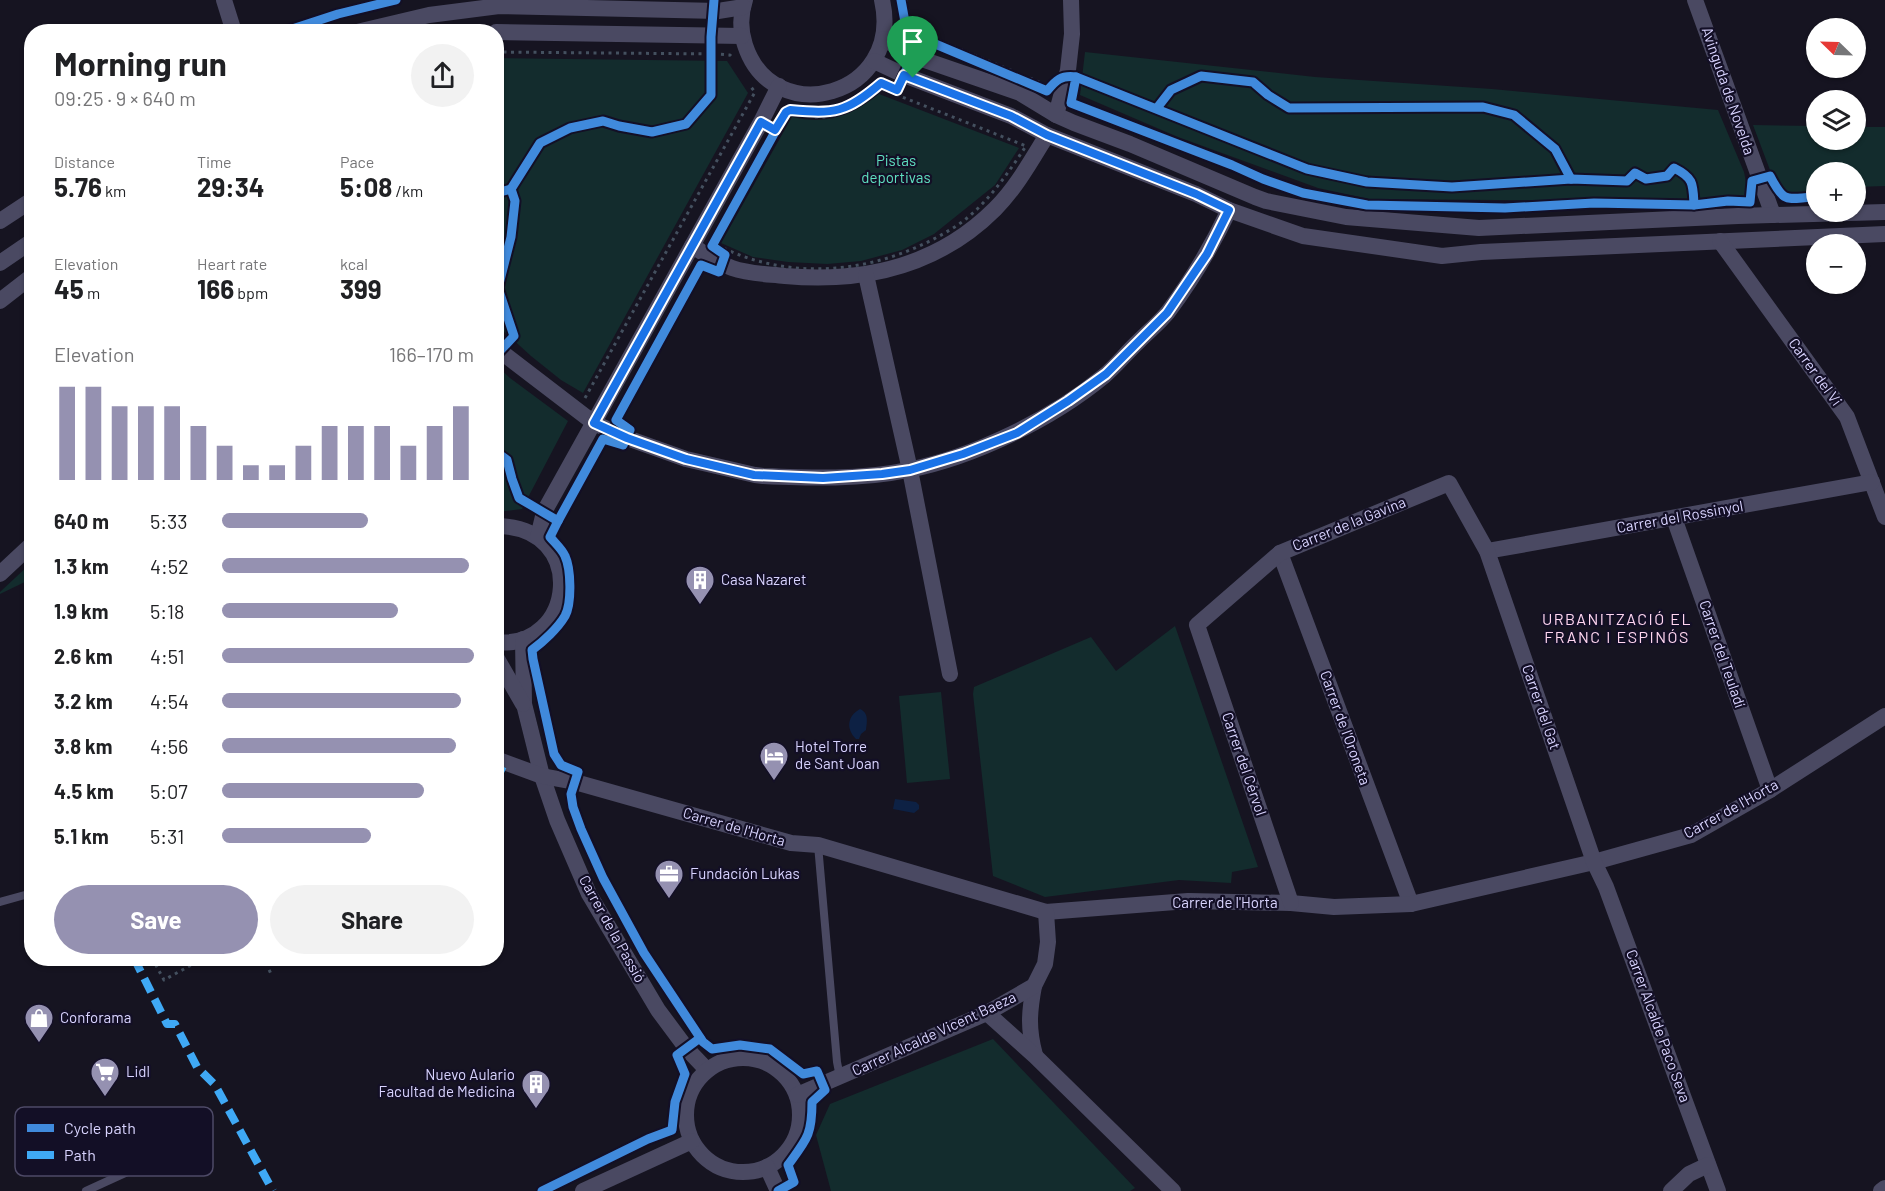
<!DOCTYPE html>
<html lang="en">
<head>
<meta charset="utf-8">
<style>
	body { margin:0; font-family:Barlow,sans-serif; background:#f2f2f2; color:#202124; height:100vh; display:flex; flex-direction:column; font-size:22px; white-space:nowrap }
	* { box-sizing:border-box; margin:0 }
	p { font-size:20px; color:#757577 }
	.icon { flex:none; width:33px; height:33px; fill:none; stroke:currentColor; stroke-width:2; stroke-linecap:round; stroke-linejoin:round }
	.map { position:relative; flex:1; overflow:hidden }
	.panel { position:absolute; left:24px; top:24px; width:480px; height:942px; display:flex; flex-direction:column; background:#fff; border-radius:24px; box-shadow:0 2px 4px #0004 }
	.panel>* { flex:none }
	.needle { width:39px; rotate:293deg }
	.tools { position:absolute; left:1806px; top:18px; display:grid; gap:12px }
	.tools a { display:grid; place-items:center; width:60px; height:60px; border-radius:50%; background:#fff; box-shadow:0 2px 4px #0004; font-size:30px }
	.pin { position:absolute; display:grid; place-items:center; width:51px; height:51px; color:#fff; margin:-62px -26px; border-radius:50% 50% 50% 0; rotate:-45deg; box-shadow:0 0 6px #0007 }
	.pin .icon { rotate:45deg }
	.round { display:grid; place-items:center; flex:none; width:63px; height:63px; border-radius:32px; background:#f2f2f2 }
	.head { display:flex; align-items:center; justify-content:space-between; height:102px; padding:0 30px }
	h1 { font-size:33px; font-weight:700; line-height:45px }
	.figures { display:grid; grid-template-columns:repeat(3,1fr); gap:9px; height:102px; padding:6px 30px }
	.figures div { display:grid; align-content:center }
	.figures b { font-size:26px; font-weight:700 }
	.figures small { font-size:16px; font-weight:400 }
	.figures p { font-size:16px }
	.chart { height:168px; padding:12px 30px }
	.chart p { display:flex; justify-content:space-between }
	.chart svg { width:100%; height:108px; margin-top:6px; stroke:#9591b1; stroke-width:6 }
	.action { display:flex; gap:12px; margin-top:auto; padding:12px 30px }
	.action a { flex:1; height:69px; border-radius:36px; background:#9591b1; color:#fff; font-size:24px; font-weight:700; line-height:69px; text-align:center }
	.action a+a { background:#f2f2f2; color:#202124 }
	ul { padding:0 30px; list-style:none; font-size:20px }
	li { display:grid; grid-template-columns:96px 72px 1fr; align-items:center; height:45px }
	li i { height:15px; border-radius:8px; background:#9591b1 }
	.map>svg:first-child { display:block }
	.green { fill:#132c2d }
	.water { fill:#0d2144 }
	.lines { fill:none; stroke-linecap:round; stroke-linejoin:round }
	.path { stroke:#44505f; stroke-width:3; stroke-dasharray:3 4.5; stroke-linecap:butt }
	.lane { stroke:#4a4962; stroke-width:8 }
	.street { stroke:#4a4962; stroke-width:16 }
	.quiet { stroke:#3fa9f5; stroke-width:8; stroke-dasharray:15 8; stroke-linecap:butt }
	.cycleway-casing { stroke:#130f26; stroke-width:13 }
	.cycleway { stroke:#408adc; stroke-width:9 }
	.route-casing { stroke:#fff; stroke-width:12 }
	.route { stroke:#1a73e8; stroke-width:8 }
	.labels { text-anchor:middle; stroke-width:4.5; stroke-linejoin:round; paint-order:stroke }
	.street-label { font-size:15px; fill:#d9d4ff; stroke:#130f26 }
	.park-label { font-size:15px; fill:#5fe0c0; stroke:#130f26 }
	.poi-label { font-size:15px; fill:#d9d4ff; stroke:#130f26; text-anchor:start }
	.neighbourhood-label { font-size:16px; letter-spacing:1.5px; fill:#ffd6f0; stroke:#130f26 }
	.key { fill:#130f26; stroke:#4e4a67; stroke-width:1.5 }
	.key-label { font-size:16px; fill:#d9d4ff }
</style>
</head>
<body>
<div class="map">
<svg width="1885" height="1191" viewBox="0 0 1885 1191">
	<rect width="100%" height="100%" fill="#161421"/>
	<g class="green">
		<path d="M1085,52L1315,77L1492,89L1718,110L1744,172L1750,202L1369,199L1318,188L1178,137L1080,95Z"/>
		<path d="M497,58L727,61L748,93L583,393L561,380L531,356L497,325Z"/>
		<path d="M879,94L1019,148L995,185L934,234L902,250L861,261L827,264L788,262L753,257L721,243L792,117C828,125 851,116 879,94Z"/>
		<path d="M1753,125L1816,126V140H1856V127H1885V186L1856,187V172H1816V191L1779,194Z"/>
		<path d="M496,365L510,378L568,421L522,509L497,512Z"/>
		<path d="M31,563V579L0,594V592Z"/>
		<path d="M1175,626L1258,867L1232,872L1231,883L1179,880L1045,897L993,876L973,694L974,687L1091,637L1116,671Z"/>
		<path d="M941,692L950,779L907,783L899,696Z"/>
		<path d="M993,1039L1135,1188L1130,1191H831L816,1135L830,1104Z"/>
	</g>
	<g class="water">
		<path d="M860,709C869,713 867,722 866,730L861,734L859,739H856C846,729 847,716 860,709Z"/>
		<path d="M895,799L916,802L919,805V809L914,813L893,809Z"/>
	</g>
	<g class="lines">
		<g class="path">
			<path d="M906,0L911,29L1015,72"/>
			<path d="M496,52L717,54L730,55L731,56"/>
			<path d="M1030,78L1045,85L1047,82"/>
			<path d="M882,89L1026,146C1006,176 984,209 953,228C881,273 793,284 717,245L787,114L790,113C799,114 809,117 818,117C841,118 864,102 882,89Z"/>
			<path d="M585,398L755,92L751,87"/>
			<path d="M152,958L164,980L204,958"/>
			<path d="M266,963L272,976"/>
		</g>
		<g class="lane">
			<path d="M818,845L837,1062L840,1077"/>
			<path d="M0,902L32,893"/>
			<path d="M86,1191L182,1147"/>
		</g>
		<g class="street">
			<path d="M224,0L234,32"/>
			<path d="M745,0C740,15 740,30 745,45C773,131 904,97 882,0"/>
			<path d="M1695,0L1773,215"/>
			<path d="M357,32L429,15L499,6L718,11L743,7"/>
			<path d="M496,32L742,36"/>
			<path d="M884,39L913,56L1020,93L1056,115L1074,123L1130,144L1255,197L1266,201L1346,217L1479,228L1738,216L1885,212"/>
			<path d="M874,61L904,75L1011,116L1047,135L1196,194L1229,210L1303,236L1442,256L1481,252L1885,234"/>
			<path d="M1056,115L1068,70L1072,34L1071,0"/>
			<path d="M0,221L32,200"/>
			<path d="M1720,241L1847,417L1885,517"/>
			<path d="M692,246C704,253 718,263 732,268C749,274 767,274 785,276C864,283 937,267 995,209C1016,188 1031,161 1047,135"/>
			<path d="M0,263L32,241"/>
			<path d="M866,275L910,470L950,674"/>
			<path d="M0,301L32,276"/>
			<path d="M496,348L594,423L627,438L686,459L755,475L763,476C811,478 860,480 908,470C974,457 1052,419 1104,376C1116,366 1127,352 1139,341C1149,331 1160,322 1168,312C1192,280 1212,246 1229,210"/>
			<path d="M1674,518L1770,790"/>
			<path d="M496,526C590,526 575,651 496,642"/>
			<path d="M538,537L544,512L761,122L779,86"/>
			<path d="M1487,551L1872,482"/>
			<path d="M1280,553L1411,904"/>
			<path d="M0,574L32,544"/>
			<path d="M523,639L524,704L542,776L557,820L589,894L658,1010L687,1049L707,1070"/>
			<path d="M496,657L523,704"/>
			<path d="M496,759L542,776L575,782L791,843L818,845L1046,912L1188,901L1291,903L1334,907L1411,904L1594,862L1691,835L1770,790L1885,716"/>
			<path d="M1291,903L1197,625L1280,553L1449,483L1487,551L1594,862L1606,887L1718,1191"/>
			<path d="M1034,986C1029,1013 1028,1029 1035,1055"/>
			<path d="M987,1013L1035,1056L1173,1191"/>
			<circle cx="743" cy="1115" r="57"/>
			<path d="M797,1095L987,1013L1034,986L1045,964L1048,942L1046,912"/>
			<path d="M767,1167L778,1191"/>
			<path d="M583,1191L692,1141"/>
			<path d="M1671,1191L1689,1174L1708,1165"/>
			<path d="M1881,1191L1885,1188"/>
		</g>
		<g class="quiet">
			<path d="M496,780L505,762"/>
			<path d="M134,958L167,1024H175L197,1067L215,1085L273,1191"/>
		</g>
		<g class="cycleway-casing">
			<g id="cycleway">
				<path d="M283,32L338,14L396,0"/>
				<path d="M921,38L1047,91C1056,80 1061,75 1076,77L1071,103L1232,165L1263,179L1303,193L1367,205L1505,208L1594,203L1694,205L1728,201L1750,202L1752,181L1770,176C1785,205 1786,198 1816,197"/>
				<path d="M1076,77L1307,169L1367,182L1452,187L1571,179L1627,181L1635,173L1646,179L1667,176L1674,168C1694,178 1693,184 1694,205"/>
				<path d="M1157,108L1171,90L1201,76L1253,82L1268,95L1289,108L1483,107L1514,115L1555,149L1571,179"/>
				<path d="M511,189L540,143L570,128L603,121L619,126L652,132L686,124L711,95V37L714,0"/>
				<path d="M496,193L511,189L515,201L511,237L498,288L514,336L496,355"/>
				<path d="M496,452L507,460L512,479L519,498L558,521L550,537C555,543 562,549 565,556C571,569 572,603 565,616C558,628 543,642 532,650L533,659L554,754L561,765L578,772L571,794L573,807L581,829L603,878L644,953L703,1042L712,1049L740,1045L770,1049L803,1074L817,1071L825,1090L812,1102C812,1135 807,1139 788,1165L794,1182L778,1191"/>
				<path d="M558,521L603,439L623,445L630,430L616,420L701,265L719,272L725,255L712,246L786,112L790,110C835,114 846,113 881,83L897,90L921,38L907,33L901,0"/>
				<path d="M542,1191L648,1139L672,1130L675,1102L685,1074L677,1055L700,1038"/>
			</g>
		</g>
		<use href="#cycleway" class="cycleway"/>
	</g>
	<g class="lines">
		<g class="route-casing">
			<path id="route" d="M904,75L1011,116L1047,135L1196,194L1229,210L1207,254L1167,313L1106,374L1068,401L1017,433L963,454L910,470L882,474L823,478L754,475L686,459L627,438L594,423L761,122L775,130L786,112L790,110C835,114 846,113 881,83L897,90Z"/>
		</g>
		<use href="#route" class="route"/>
	</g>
	<defs>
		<g id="building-pin" transform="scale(1.5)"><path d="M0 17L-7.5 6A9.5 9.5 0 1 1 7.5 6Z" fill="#9591b1" stroke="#130f26"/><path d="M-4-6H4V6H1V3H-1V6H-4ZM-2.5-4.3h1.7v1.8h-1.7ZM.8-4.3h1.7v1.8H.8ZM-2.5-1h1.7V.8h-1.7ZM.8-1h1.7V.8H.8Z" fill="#fff"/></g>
		<g id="hotel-pin" transform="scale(1.5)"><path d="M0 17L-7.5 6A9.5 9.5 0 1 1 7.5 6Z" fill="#9591b1" stroke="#130f26"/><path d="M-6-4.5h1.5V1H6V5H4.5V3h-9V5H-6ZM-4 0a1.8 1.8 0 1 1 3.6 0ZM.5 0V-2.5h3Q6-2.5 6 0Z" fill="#fff"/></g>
		<g id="office-pin" transform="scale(1.5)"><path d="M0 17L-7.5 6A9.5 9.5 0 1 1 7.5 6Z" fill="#9591b1" stroke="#130f26"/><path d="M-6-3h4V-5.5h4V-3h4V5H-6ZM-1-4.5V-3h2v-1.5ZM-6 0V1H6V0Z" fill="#fff"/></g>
		<g id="shop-pin" transform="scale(1.5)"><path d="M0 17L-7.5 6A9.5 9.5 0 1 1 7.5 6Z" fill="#9591b1" stroke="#130f26"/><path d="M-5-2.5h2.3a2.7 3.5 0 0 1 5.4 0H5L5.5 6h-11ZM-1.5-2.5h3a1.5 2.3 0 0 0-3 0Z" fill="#fff"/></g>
		<g id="supermarket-pin" transform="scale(1.5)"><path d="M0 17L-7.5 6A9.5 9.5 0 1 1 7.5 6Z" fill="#9591b1" stroke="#130f26"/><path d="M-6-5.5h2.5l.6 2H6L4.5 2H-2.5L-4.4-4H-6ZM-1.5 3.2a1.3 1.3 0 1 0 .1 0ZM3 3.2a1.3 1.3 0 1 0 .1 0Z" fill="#fff"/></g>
	</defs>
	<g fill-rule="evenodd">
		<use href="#building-pin" x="700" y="580"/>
		<use href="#hotel-pin" x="774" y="756"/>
		<use href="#office-pin" x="669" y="874"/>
		<use href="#shop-pin" x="39" y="1018"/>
		<use href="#supermarket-pin" x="105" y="1072"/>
		<use href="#building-pin" x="536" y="1084"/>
	</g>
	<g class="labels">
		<g class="street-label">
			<text transform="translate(1728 91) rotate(71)" y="5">Avinguda de Novelda</text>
			<text transform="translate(1815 372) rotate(54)" y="5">Carrer del Vi</text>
			<text transform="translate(1680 517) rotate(-10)" y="5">Carrer del Rossinyol</text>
			<text transform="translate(1349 524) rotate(-22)" y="5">Carrer de la Gavina</text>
			<text transform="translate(1722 654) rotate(71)" y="5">Carrer del Teuladí</text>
			<text transform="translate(1541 707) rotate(71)" y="5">Carrer del Gat</text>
			<text transform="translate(1345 728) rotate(70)" y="5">Carrer de l'Oroneta</text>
			<text transform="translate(1244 764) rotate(71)" y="5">Carrer del Cérvol</text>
			<text transform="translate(1731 809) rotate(-29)" y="5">Carrer de l'Horta</text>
			<text transform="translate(734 827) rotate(16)" y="5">Carrer de l'Horta</text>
			<text x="1225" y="908">Carrer de l'Horta</text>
			<text transform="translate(612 929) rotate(61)" y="5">Carrer de la Passió</text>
			<text transform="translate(1658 1026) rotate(70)" y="5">Carrer Alcalde Paco Seva</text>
			<text transform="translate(934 1034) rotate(-25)" y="5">Carrer Alcalde Vicent Baeza</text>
		</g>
		<g class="park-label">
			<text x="896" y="166">Pistas<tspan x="896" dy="17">deportivas</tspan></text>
		</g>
		<g class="poi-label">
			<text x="721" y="585">Casa Nazaret</text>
			<text x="795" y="752">Hotel Torre<tspan x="795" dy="17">de Sant Joan</tspan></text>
			<text x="690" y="879">Fundación Lukas</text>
			<text x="60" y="1023">Conforama</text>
			<text x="126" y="1077">Lidl</text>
			<text x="515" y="1080" text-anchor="end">Nuevo Aulario<tspan x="515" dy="17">Facultad de Medicina</tspan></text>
		</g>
		<g class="neighbourhood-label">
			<text x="1617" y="625">URBANITZACIÓ EL<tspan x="1617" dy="18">FRANC I ESPINÓS</tspan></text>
		</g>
	</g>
	<rect x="15" y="1107" width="198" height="69" rx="9" class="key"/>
	<rect x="27" y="1124" width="27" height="8" fill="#408adc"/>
	<rect x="27" y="1151" width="27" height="8" fill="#3fa9f5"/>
	<g class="key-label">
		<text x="64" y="1134">Cycle path</text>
		<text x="64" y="1161">Path</text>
	</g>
</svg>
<div class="tools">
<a><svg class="needle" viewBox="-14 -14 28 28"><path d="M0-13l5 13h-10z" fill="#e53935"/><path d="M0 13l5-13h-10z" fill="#757577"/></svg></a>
<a><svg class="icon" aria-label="layers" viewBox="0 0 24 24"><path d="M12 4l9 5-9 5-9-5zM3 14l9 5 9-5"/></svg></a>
<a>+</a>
<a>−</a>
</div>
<div class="pin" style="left:913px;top:78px;background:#1e9e55"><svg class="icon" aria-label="arrive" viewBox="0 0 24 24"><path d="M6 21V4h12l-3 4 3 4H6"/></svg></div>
<section class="panel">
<div class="head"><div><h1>Morning run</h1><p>09:25 · 9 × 640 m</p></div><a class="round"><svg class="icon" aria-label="share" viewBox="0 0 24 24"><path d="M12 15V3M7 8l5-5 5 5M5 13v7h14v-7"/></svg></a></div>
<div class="figures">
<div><p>Distance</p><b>5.76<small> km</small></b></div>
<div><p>Time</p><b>29:34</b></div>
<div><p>Pace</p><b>5:08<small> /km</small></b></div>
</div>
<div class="figures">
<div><p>Elevation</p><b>45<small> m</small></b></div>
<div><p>Heart rate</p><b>166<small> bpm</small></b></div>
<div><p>kcal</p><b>399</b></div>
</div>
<div class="chart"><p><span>Elevation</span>166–170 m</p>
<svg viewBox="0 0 160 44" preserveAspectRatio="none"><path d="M5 44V6M15 44V6M25 44V14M35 44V14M45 44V14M55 44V22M65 44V30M75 44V38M85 44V38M95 44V30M105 44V22M115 44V22M125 44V22M135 44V30M145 44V22M155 44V14"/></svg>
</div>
<ul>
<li><b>640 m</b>5:33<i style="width:58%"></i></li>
<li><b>1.3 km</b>4:52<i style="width:98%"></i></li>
<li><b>1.9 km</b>5:18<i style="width:70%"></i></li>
<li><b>2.6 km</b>4:51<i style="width:100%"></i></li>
<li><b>3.2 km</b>4:54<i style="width:95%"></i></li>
<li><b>3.8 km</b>4:56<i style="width:93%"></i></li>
<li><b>4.5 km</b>5:07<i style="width:80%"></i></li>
<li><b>5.1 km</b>5:31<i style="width:59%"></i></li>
</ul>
<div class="action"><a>Save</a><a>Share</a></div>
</section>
</div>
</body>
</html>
